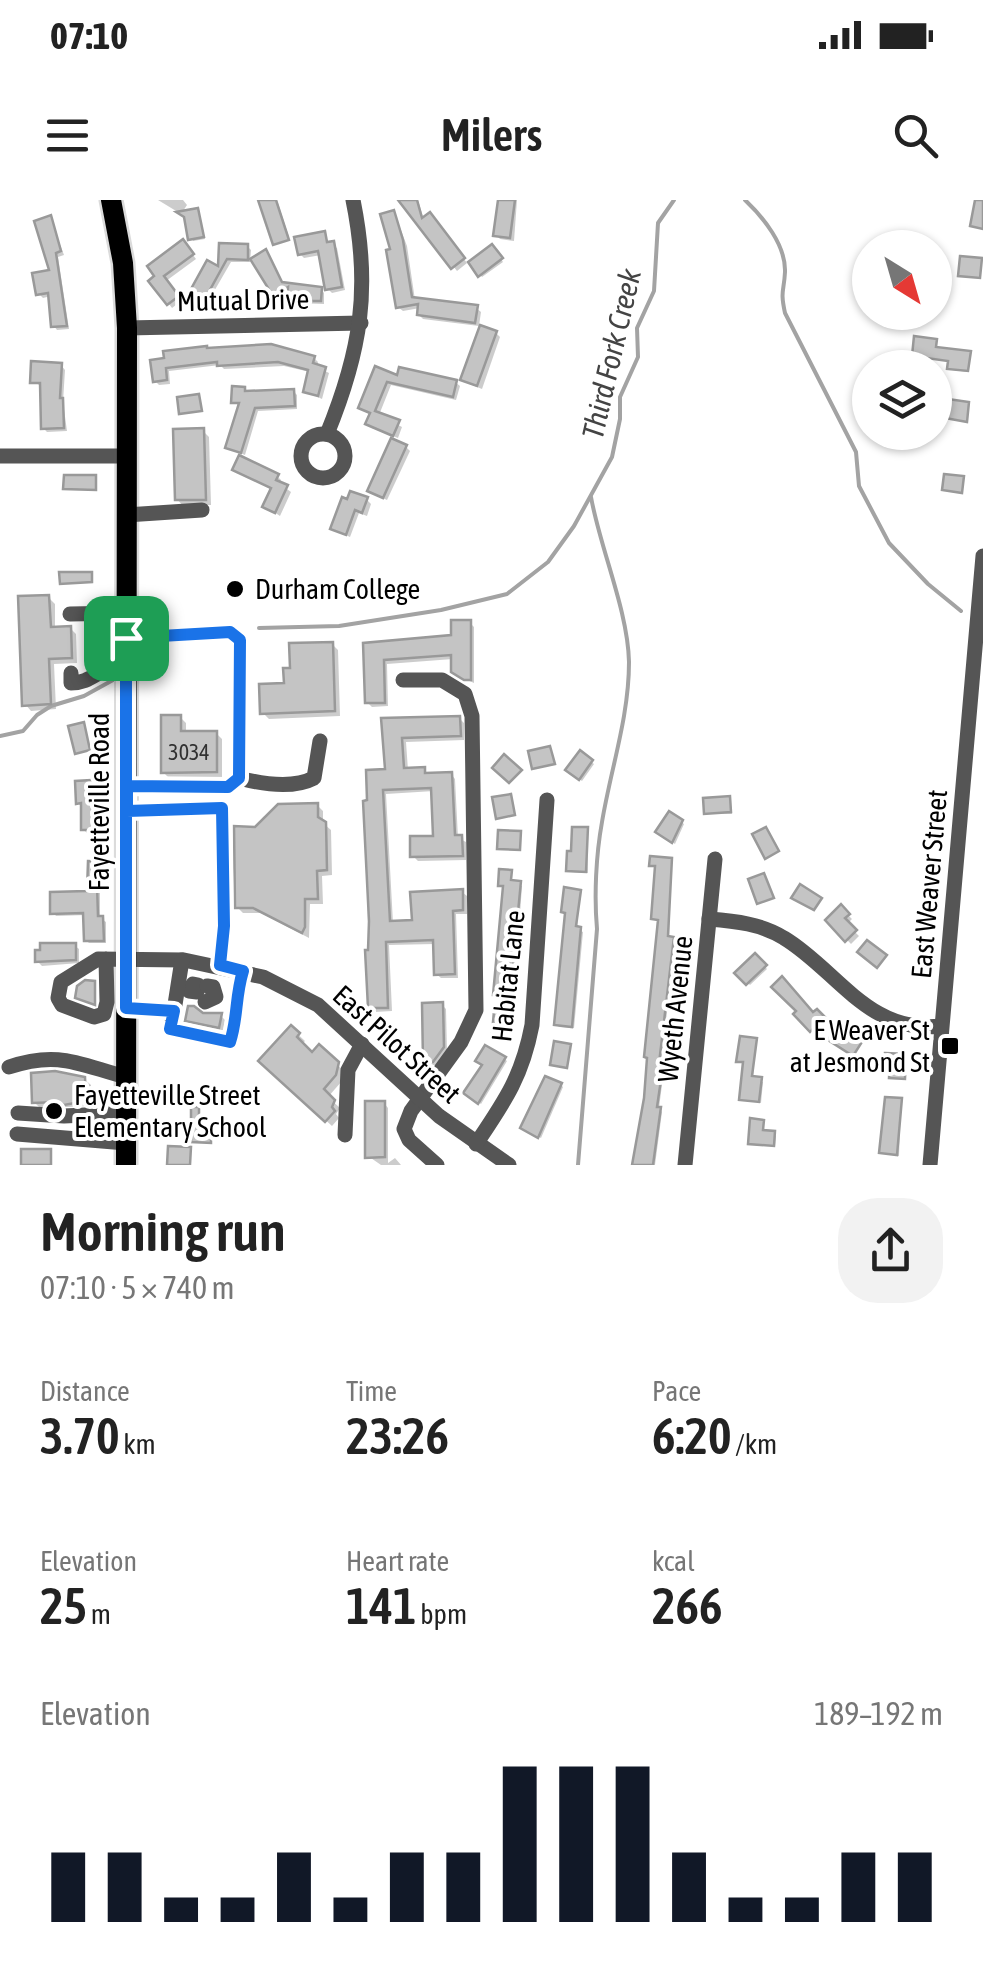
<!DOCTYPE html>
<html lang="en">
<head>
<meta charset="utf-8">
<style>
	body { margin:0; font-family:"Asap Condensed",sans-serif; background:#f2f2f2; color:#222; height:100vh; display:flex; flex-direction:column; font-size:38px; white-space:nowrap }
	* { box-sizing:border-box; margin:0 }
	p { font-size:32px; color:#767676 }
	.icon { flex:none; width:55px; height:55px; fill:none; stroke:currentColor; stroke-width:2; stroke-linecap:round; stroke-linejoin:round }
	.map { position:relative; height:965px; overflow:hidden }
	.side { display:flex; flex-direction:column; background:#fff; flex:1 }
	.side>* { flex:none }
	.needle { width:65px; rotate:143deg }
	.tools { position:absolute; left:852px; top:30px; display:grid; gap:20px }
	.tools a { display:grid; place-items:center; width:100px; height:100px; border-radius:50%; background:#fff; box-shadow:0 2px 8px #0004; font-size:50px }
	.pin { position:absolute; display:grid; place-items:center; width:85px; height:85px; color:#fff; margin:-42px; border-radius:20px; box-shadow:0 5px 15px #0006 }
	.round { display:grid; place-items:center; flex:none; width:105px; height:105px; border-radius:40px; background:#f2f2f2 }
	.headline { display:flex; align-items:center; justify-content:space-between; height:170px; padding:0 40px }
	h1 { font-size:55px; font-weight:600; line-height:75px }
	.metrics { display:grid; grid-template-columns:repeat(3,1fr); gap:15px; height:170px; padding:10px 40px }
	.metrics div { display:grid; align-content:center }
	.metrics b { font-size:50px; font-weight:600 }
	.metrics small { font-size:28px; font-weight:400 }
	.metrics p { font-size:28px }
	.chart { height:280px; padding:20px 40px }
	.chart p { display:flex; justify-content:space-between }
	.chart svg { width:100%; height:180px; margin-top:10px; stroke:#111827; stroke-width:6 }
	.status { display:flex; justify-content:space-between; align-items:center; height:70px; padding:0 50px; background:#fff; direction:ltr }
	.status svg { height:28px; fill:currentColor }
	header { display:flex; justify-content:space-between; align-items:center; height:130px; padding:0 40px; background:#fff; font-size:45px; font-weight:600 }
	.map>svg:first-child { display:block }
	.shadow { fill:#0003 }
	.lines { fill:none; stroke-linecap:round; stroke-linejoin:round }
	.stream { stroke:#a3a3a3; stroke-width:4 }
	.building { fill:#c4c4c4; stroke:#999; stroke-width:2.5 }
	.major-casing { stroke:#dbdbdb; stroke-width:25 }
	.minor { stroke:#555; stroke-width:15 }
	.major { stroke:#000; stroke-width:20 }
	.route-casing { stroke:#fff; stroke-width:20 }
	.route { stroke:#1a73e8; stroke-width:12 }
	.poi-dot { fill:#000; stroke:#fff; stroke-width:4 }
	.labels { text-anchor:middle; stroke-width:8; stroke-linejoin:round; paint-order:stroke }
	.number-label { font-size:22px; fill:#313131 }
	.street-label { font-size:28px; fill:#000; stroke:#fff }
	.poi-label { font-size:28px; fill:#000; stroke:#fff; text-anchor:start }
	.water-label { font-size:30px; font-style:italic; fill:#444; stroke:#fff }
</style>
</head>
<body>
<div class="status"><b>07:10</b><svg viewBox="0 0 49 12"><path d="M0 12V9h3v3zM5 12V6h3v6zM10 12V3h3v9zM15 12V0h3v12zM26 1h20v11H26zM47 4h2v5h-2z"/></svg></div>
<header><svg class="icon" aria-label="menu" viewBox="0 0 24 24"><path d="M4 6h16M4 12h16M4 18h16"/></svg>Milers<svg class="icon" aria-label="search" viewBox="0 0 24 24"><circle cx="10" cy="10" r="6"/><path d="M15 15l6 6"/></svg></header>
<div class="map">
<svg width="983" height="965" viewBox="0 0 983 965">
	<rect width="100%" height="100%" fill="#fff"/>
	<g class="shadow">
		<path d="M158,0H183L187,5L181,14L197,10L205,39L193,41L186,17Z"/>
		<path d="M261,0H277L289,37L274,42Z"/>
		<path d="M401,0H418L424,20L433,19L467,63L457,71Z"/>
		<path d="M500,0H517L514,41L500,39L496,35Z"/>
		<path d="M394,12L407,46L415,100L476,108L481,112L479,126L423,119L419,115L420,108L403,111L398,107Z"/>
		<path d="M50,18L64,55L58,57L69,129L57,130L54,126L51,96L43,98L39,94L52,72Z"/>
		<path d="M324,34L330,44L337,48L345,90L332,93L328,89L321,55L304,58L300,54Z"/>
		<path d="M222,45L247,46L251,50L250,62H231L205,107L193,101L220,70Z"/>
		<path d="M187,47L196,59L166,81L181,101L172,108L152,81Z"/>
		<path d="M492,47L503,62L482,77L471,63Z"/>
		<path d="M269,56L283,84L321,89L324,93V104L293,103L290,91L279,98Z"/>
		<path d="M898,112H918L917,122L900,119Z"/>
		<path d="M496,133L500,137L482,189L467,183L463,179Z"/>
		<path d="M936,142L937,149L969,154V172L952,170L950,162L914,155Z"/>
		<path d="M314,158L318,162L317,167L329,173L322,199L305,191L310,172L284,166L224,169L220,165L169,171L170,184L159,185L155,181L153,162Z"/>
		<path d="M61,165L65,170L63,202L67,231L47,232L43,228L42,186L33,182Z"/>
		<path d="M377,169L399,178L455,182L460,186L456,200L391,185L379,215L402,227L398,238L372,228L368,223L372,214L361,208Z"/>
		<path d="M244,190L248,193L293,191L297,195V209L258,211L245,255L228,248L241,206L233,202Z"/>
		<path d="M203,231L209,237L211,305L183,306L177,299Z"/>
		<path d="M406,247L410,251L387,300L374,294L370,290Z"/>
		<path d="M235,269L277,276L281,280L280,284L291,292L280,316L265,306L273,289Z"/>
		<path d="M95,278L97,291L66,288Z"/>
		<path d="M367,300L371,304L367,316L359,313L350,337L333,329L348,302Z"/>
		<path d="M48,397L55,404V429L70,428L76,434L77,463L54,464L56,509L31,511L25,504Z"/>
		<path d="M470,423L474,427V483L458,476L453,459L387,464L388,506L372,507L367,502L366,446L453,437Z"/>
		<path d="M332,444L338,450L340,516L269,519L263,513L286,485L292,470Z"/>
		<path d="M180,517L186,523V533H216L222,539V577L169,578L163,572Z"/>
		<path d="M459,518L464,523V540L406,542L408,570H424L429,575L451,574L455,579L458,638L466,642V660L418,661L413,656L436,638L434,591L386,594L393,723L414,722L462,692L467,696V714H456L458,778H441L436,774L435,744L389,745L392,811L375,812L370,807L365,603L388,572L384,520Z"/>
		<path d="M580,554L594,564L582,581L568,570Z"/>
		<path d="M107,582L110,585L111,605H104V633H87L83,629V607L79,603Z"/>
		<path d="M729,598L732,614L707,613Z"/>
		<path d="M317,605L323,611V623L331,630L332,675L322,676L323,704H310L309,738L261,713H243L237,707L256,630Z"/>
		<path d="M670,614L684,624L675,644L658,632Z"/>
		<path d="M587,630L588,673L571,672L568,670Z"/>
		<path d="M671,660L669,739L675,742L660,874L663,877L659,908L662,912L655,965H634L646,898L660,721L654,718L657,667L651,665Z"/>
		<path d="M105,664L109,667L108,687L100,686V718L106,722V743H89L86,740V715L56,716L53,712L89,693Z"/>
		<path d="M511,672L512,683L522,686L514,798L496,795L505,687L500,685Z"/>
		<path d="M580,692L577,729L583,732L574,828L559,827L557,824Z"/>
		<path d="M841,708L852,719L847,724L859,736L851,744L828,720Z"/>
		<path d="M74,745L79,749V763L42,766L37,761Z"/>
		<path d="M755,756L767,769L750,785L738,773Z"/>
		<path d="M442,805L446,809L447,852L437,865H430L426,861Z"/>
		<path d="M202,815L221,816L225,820L223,831L192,824L188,820Z"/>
		<path d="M291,828L305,841L301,845L313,855L319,848L344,871L342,881L328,897L340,908L336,914L339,918L332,926L261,861Z"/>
		<path d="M756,840L753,878L763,882L761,903L741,899L745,864L739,861Z"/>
		<path d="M504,859L507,861L481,904L466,893L485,866Z"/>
		<path d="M84,879L91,885V906L40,908L34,902Z"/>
		<path d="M561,885L563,887L541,938L526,929Z"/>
		<path d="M901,901L899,956L884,954L882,952Z"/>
		<path d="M384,903L388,908V963L395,958L401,965H381L368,956Z"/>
		<path d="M198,910L200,931L212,933V944L193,941Z"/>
		<path d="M763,922L765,933L776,936L775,947L751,943Z"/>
	</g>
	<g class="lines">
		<g class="stream">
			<path d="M745,0C763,17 786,45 785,72C784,92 780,90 785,113L856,252L859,286L889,343L928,384L961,411"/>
			<path d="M259,428L339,426L441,410L507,394L548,362L574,326L612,257L620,219V197L638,157L637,128L654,91L658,23L674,0"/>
			<path d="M0,536L23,531L37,515L51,506L84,496L113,480"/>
			<path d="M578,965L597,729C594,696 596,655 602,622C611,568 629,517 629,462C628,411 600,348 591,297"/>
		</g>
	</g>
	<g class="building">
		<path d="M258,0H276L289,40L273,45Z"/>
		<path d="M398,0H417L422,18L430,12L465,58L451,69Z"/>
		<path d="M498,0H515L510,38L493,36Z"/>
		<path d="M975,0H983V29L970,26Z"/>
		<path d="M198,8L204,37L188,40L184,17L176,12Z"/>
		<path d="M394,10L403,40L412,97L478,105L475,123L417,115L418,104L396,108L386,50L390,49L380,14Z"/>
		<path d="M51,15L61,51L56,53L67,126L51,127L48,93L36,95L32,73L49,70L34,21Z"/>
		<path d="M325,31L327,42L334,41L342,87L325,90L318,51L298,55L294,37Z"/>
		<path d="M183,39L194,54L164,76L179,96L167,105L148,81L154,76L147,66Z"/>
		<path d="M219,43L248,44V60L227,59L201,106L186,98L207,60L218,66Z"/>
		<path d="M492,44L503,58L478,77L468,62Z"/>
		<path d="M266,49L282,82L322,87L321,101H287L288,87L273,96L250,59Z"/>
		<path d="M960,56L982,58L980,78L958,76Z"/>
		<path d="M480,125L497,131L477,186L460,180Z"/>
		<path d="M914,136L937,139L936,147L971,151L968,171L947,169L948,161L912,156Z"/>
		<path d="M271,144L315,156L313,163L326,167L318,196L303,192L308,170L278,162L217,166V162L166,168L167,180L153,182L150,160L164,158L163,151L207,146V148Z"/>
		<path d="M31,161L62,163L60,198H63L64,228L41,229L40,183H30Z"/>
		<path d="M375,166L397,175L399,167L457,180L453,197L387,182L375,211L400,220L393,236L365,224L370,213L358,208Z"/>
		<path d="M232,186L245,187V191L294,189L295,206L255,208L241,253L225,248L239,203H231Z"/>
		<path d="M199,194L202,211L179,214L177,197Z"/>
		<path d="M948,199L969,202L967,222L945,218Z"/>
		<path d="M204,228L206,300H175L173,229Z"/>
		<path d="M391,238L407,245L383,298L367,291Z"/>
		<path d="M239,255L279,274L276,280L288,285L275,313L262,307L271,288L232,270Z"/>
		<path d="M944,274L964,276L962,293L942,290Z"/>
		<path d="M64,275H96V290L63,289Z"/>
		<path d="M350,291L368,297L362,313L355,310L346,335L330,329L342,297L347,299Z"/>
		<path d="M59,372H92V382L60,384Z"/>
		<path d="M49,395L51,427L71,426L72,458L49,459L51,504L22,506L18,396Z"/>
		<path d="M451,420H471V480H464L451,472V455L384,460L385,503H365L363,443L451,435Z"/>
		<path d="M333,442L335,511L260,514L259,484L284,483L283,468H290L289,443Z"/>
		<path d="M161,515H181V531H217V572L161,573Z"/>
		<path d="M460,516L461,536L402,538L404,568L425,567V573L452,572L455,635H462L463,656L410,657V636H433L431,588L383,590L390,721L412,720L410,692L463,689V710L453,711L455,774L434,775L433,740L386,742L388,808H368L365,750H368L369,721L363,601L367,600L366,570L385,569L381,518Z"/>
		<path d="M84,522L90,550L75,554L68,526Z"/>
		<path d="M550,546L555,564L532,569L528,551Z"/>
		<path d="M580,550L593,560L579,580L565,570Z"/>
		<path d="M504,554L522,570L509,583L492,568Z"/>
		<path d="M108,579L109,602H101V630H81V603L76,604L75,581Z"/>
		<path d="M511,594L515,615L496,619L492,597Z"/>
		<path d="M730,596L731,612L704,614L703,598Z"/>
		<path d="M318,603V617L326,622L327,670L317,671L318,699H305V727L302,733L253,708H235L234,626L255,627L278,604Z"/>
		<path d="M669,611L683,620L672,643L655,632Z"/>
		<path d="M572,627H588L586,672L566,671L567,651H571Z"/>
		<path d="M766,627L779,651L765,659L752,634Z"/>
		<path d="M498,630L521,631L520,650L497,649Z"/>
		<path d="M650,656L672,658L668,736L674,737L658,872L662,873L657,907H661L653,965H632L644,898L647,858L644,857L658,720L651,719L655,666H649Z"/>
		<path d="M88,661L107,662L105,685L97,684L98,716H103L104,741H84L83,713L50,714V692L87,691Z"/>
		<path d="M499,669L512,670L511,680L521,681L512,775L513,796L493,795L503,686H498Z"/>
		<path d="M764,673L774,698L757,704L748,679Z"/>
		<path d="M800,684L822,698L814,710L791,698Z"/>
		<path d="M564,687L581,690L576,726L581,727L572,827L554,825L565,713L561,712Z"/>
		<path d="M841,704L850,714L845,718L857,730L845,742L825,720Z"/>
		<path d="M867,740L887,755L877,768L857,752Z"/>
		<path d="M40,743H76V760L35,762V750H40Z"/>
		<path d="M755,753L767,765L746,785L734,773Z"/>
		<path d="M782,776L813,812L817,809L825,817L810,832L793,814L796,811L771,787Z"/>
		<path d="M85,780L95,781V805L75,798L77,786Z"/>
		<path d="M443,802L444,847L433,862H423L422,803Z"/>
		<path d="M188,806H194L203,813H222L219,828L185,821Z"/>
		<path d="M494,811L512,813L509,835L492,833Z"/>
		<path d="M291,825L300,833L297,837L312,852L319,844L339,862L336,875L324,889L335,900L332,907L335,911L325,922L258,861Z"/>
		<path d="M837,826L862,842L853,856L828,840Z"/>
		<path d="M740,836L757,838L752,876L762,877L759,902L739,900L743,862H736Z"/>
		<path d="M554,841L571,844L567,868L550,865Z"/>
		<path d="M485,845L506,857L478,904L463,893L482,865L475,861Z"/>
		<path d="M885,853L906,854L905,879L889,878L890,862H885Z"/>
		<path d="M55,871L85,877L86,901L64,905L59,902L32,903L31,873Z"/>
		<path d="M545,876L562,883L538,938L520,928Z"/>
		<path d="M885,897L902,898L897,955L879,953Z"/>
		<path d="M365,901H385V957L365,958Z"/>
		<path d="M191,907H199V928H211V943L191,942Z"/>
		<path d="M750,918L764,920L763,930L775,931L774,946L748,944Z"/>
		<path d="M168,946L191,947L190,965H167Z"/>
		<rect x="21" y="949" width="30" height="16"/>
	</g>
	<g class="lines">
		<g class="major-casing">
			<path id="major" d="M111,0L123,63L127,128L126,965"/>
		</g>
		<g class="minor">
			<path d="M127,128L361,123"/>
			<path d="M327,234C361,151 371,88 353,0"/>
			<circle cx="323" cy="256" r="22"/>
			<path d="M0,256H127"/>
			<path d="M126,315L202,310"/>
			<path d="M70,414L126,413"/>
			<path d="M106,436V466"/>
			<path d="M126,438L230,432L240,440L239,578L228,587L127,585"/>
			<path d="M71,473V483C94,483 98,466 126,465"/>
			<path d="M403,480H442L465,494L472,516L476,810L461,842L411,911L404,929L409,940L437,965"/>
			<path d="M239,578C262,584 293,589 314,578L320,541"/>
			<path d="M127,611L222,608L224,727L219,765"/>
			<path d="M709,719C735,721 762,724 784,738C836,769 869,835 941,826"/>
			<path d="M106,759L107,802L104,814L94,817L62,805L58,798L61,782L98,759L184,760L263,777L318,805L439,916L509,965"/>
			<path d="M197,792L189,791L193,784L198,785"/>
			<path d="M205,802L216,797L213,787L207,786"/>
			<path d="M126,807L174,811L171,829L230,842C238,818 235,796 243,771"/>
			<path d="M174,811L182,760"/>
			<path d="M9,867C59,850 80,865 126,877"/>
			<path d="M18,913L64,916L126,913"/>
			<path d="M17,934L126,943"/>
			<path d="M345,935L348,870L362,844"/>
			<path d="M476,944C505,901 522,877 532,825L547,600"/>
			<path d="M685,965L715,659"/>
			<path d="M930,965L983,356"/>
		</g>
		<use href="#major" class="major"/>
	</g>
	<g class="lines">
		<g class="route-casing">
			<path id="route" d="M126,438V808L174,811L170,829L230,842C238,818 235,797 243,771L220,765L224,726L222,608L127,611V586L228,587L239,578L240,440L230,432L126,438"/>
		</g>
		<use href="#route" class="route"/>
	</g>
	<g class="poi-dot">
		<circle cx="235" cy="389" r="10"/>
		<rect x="940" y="836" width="20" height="20" rx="5"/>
		<circle cx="54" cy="911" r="10"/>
	</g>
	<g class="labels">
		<g class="number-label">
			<text x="189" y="560">3034</text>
		</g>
		<g class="street-label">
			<text transform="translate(243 100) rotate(-1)" y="10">Mutual Drive</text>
			<text transform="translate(99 602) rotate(-90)" y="10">Fayetteville Road</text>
			<text transform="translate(929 684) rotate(-85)" y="10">East Weaver Street</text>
			<text transform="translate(508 776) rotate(-84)" y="10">Habitat Lane</text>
			<text transform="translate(675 809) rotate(-84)" y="10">Wyeth Avenue</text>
			<text transform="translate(397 844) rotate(42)" y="10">East Pilot Street</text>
		</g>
		<g class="poi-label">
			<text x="255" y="399">Durham College</text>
			<text x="930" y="840" text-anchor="end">E Weaver St<tspan x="930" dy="32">at Jesmond St</tspan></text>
			<text x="74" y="905">Fayetteville Street<tspan x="74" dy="32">Elementary School</tspan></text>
		</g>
		<g class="water-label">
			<text transform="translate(612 154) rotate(-77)" y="10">Third Fork Creek</text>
		</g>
	</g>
</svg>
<div class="tools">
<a><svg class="needle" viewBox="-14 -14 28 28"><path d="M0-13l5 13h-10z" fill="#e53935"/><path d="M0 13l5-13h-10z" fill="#767676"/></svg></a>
<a><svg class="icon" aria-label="layers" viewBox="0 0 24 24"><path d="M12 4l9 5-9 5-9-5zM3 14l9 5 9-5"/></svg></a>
</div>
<div class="pin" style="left:126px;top:438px;background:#1e9e55"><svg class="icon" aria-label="arrive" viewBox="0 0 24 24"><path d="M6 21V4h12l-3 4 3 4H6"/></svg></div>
</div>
<section class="side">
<div class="headline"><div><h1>Morning run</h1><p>07:10 · 5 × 740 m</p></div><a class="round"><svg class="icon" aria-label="share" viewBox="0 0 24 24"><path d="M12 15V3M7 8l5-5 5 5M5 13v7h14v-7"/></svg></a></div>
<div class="metrics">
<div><p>Distance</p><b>3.70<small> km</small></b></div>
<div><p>Time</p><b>23:26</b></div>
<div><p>Pace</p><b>6:20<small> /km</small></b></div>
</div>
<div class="metrics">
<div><p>Elevation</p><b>25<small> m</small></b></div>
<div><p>Heart rate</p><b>141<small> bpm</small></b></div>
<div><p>kcal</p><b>266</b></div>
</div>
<div class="chart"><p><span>Elevation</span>189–192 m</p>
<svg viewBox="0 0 160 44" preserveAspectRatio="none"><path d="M5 44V27M15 44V27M25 44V38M35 44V38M45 44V27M55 44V38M65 44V27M75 44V27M85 44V6M95 44V6M105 44V6M115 44V27M125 44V38M135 44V38M145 44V27M155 44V27"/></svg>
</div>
</section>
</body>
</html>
